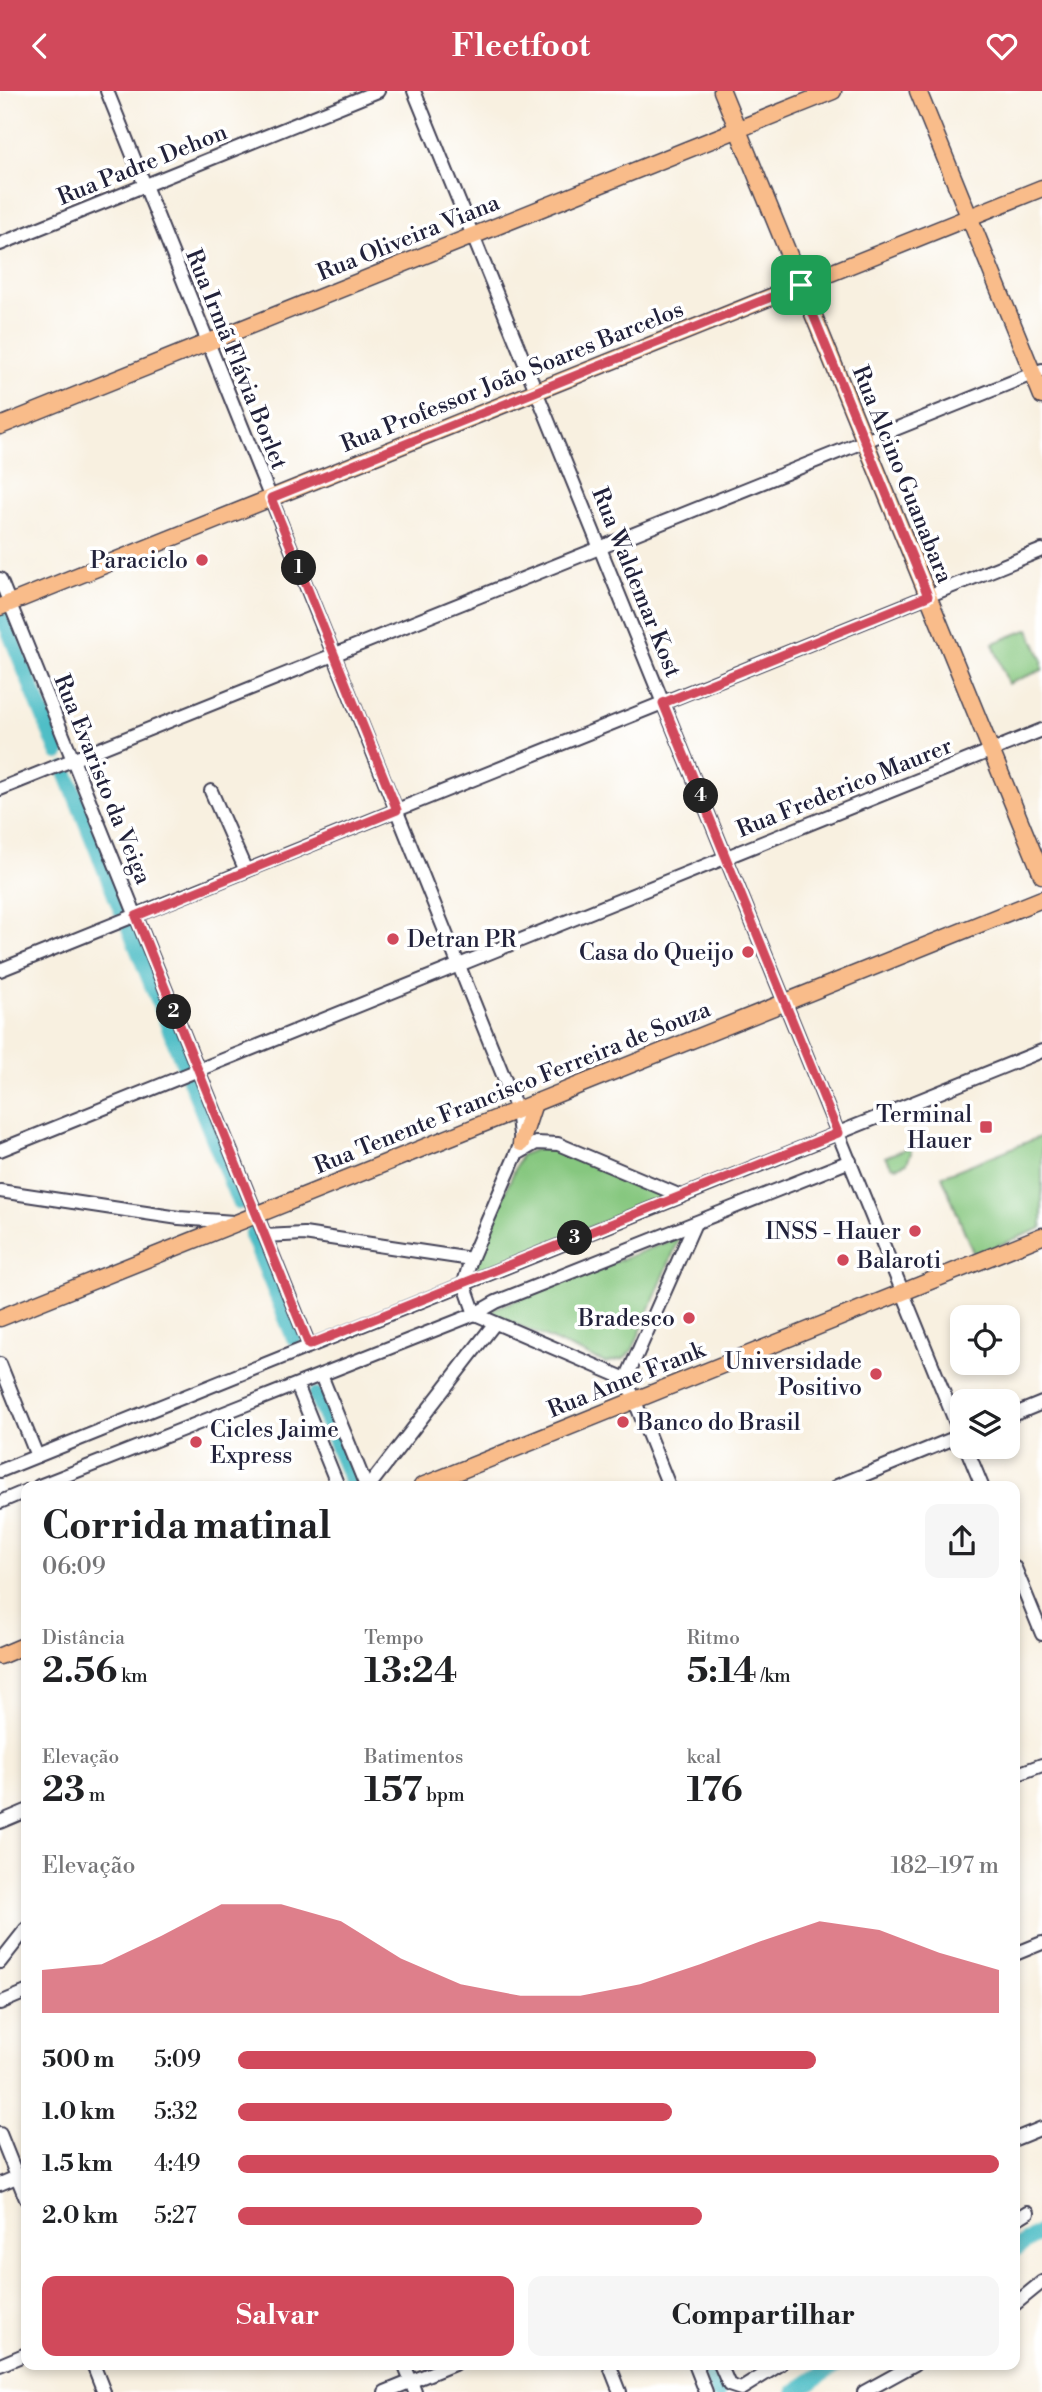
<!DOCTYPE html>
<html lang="pt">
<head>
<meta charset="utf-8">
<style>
	body { margin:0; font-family:"Libre Bodoni",serif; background:#f6f6f6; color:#202124; height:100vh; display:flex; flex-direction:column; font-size:26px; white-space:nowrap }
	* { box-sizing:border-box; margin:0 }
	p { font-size:23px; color:#757577 }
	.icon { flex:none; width:38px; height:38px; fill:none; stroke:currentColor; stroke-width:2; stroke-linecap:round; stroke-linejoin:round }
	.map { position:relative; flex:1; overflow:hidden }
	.sheet { position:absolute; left:21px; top:1390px; width:999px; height:889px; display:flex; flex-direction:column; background:#fff; border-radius:14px; box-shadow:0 4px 10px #0003 }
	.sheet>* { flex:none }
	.buttons { position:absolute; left:950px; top:1214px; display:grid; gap:14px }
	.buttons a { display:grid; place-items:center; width:70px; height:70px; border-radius:14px; background:#fff; box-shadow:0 4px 10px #0003; font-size:35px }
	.pin { position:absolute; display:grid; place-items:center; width:60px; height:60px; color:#fff; margin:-30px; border-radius:14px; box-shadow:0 4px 10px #0006 }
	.km { position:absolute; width:35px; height:35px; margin:-18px; border-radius:50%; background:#222; color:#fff; font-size:19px; line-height:35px; text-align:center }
	.round { display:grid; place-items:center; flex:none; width:74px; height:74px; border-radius:14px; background:#f6f6f6 }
	.overview { display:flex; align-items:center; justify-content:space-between; height:119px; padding:0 21px }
	h1 { font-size:38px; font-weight:700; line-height:52px }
	.stats { display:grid; grid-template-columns:repeat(3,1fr); gap:10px; height:119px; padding:7px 21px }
	.stats div { display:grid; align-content:center }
	.stats b { font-size:35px; font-weight:700 }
	.stats small { font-size:19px; font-weight:400 }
	.stats p { font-size:19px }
	.chart { height:196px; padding:14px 21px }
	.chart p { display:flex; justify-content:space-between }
	.chart svg { width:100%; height:126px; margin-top:7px; fill:#d1495b; opacity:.7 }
	.button { display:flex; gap:14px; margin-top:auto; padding:14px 21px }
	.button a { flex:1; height:80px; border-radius:14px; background:#d1495b; color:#fff; font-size:28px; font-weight:700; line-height:80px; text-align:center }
	.button a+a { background:#f6f6f6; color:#202124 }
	ul { padding:0 21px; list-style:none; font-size:23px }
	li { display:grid; grid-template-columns:112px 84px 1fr; align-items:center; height:52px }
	li i { height:18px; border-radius:9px; background:#d1495b }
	header { display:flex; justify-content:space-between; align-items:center; height:91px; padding:0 21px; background:#d1495b; color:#fff; font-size:32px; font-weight:700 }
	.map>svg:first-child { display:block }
	.green { fill:#86c77f; stroke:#54745d; stroke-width:2 }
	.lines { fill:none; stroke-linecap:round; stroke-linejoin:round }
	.river { stroke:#50bec6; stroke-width:16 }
	.minor-casing { stroke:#424154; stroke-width:16 }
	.major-casing { stroke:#424154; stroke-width:19 }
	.minor { stroke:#fff; stroke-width:12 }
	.major { stroke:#f9bc8a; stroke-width:16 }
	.route-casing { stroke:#fff; stroke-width:14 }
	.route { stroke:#d1495b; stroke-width:9 }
	.poi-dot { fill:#d1495b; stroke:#fff; stroke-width:2.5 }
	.labels { text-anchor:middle; stroke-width:7; stroke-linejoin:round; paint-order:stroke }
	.street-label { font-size:23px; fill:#22223b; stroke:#fff }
	.poi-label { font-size:23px; fill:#22223b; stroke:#fff; text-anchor:end }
</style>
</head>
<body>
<header><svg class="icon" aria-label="back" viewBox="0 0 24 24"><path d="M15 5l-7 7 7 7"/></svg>Fleetfoot<svg class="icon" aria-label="heart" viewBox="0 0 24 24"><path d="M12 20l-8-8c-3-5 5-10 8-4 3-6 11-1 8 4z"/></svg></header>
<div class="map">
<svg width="1042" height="2301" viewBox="0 0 1042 2301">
	<rect width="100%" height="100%" fill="#fff"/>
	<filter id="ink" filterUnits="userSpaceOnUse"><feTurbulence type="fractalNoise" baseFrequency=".0143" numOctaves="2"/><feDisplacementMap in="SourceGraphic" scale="14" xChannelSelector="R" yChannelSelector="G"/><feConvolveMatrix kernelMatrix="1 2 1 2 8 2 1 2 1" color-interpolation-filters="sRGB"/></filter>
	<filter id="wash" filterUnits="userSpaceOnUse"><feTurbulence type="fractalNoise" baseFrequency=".00686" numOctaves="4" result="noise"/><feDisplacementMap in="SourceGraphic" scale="28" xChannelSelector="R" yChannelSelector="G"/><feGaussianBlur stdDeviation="1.57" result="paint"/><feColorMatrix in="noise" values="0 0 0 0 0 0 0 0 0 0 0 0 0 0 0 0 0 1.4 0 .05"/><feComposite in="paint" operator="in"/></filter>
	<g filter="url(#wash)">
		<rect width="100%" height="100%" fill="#f8f0e0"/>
		<g class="green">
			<path d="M1029,538L1042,568V579L1008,593L993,552Z"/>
			<path d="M1042,1045V1137L974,1164L942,1085Z"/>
			<path d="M547,1054L664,1103L663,1107L476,1181L474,1179L476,1169L521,1064Z"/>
			<path d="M910,1056L911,1062L907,1072L897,1076L892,1075L885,1066Z"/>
			<path d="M679,1143L680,1146L633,1258L624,1268L605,1272L490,1222L495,1217L667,1151L669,1146Z"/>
		</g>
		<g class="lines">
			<g class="river">
				<path d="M4,528L58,661"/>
				<path d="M65,679L121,819"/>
				<path d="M129,837L239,1111"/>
				<path d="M252,1144L294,1247"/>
				<path d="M316,1304L353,1395"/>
				<path d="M1015,2158L1042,2140"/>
				<path d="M706,2273L718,2301"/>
				<path d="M795,2301L837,2273"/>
			</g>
		</g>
	</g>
	<g filter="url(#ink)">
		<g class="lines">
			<g class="minor-casing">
				<g id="minor">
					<path d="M107,0L517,1019L521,1052L471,1168L464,1192L475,1223L626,1288"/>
					<path d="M414,0L962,1347"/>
					<path d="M0,153L378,0"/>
					<path d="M0,488L309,1254"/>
					<path d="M0,698L1042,279"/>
					<path d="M211,700L246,780"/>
					<path d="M0,879L1042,459"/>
					<path d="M0,1059L1042,639"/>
					<path d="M517,1063L536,1052L558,1053L681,1105"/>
					<path d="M0,1100L179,1127L234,1131"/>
					<path d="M265,1145L304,1143L471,1168"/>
					<path d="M0,1273L37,1365"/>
					<path d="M321,1284L366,1395"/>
					<path d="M626,1288L695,1132"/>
					<path d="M626,1288L669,1395"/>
					<path d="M297,1294L338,1395"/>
					<path d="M1008,1326L1042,1312"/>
					<path d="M966,1356L982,1395"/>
					<path d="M0,1380L1042,960"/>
					<path d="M39,1395L475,1223L496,1211L850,1070"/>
					<path d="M369,1395L495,1232"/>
					<path d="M837,1395L962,1344"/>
					<path d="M0,1411L26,1400"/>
					<path d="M1015,1477L1042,1543"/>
					<path d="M1015,1684L1042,1674"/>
					<path d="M0,1731L26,1720"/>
					<path d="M1015,1863L1042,1852"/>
					<path d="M0,1871L26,1838"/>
					<path d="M0,1912L26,1901"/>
					<path d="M0,2043L26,2108"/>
					<path d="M1015,2048L1042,2037"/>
					<path d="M0,2093L26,2082"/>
					<path d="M1015,2129L1028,2121"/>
					<path d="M1015,2213L1042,2191"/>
					<path d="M93,2273L104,2301"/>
					<path d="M404,2273L415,2301"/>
					<path d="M609,2273L620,2301"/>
					<path d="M695,2273L706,2301"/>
					<path d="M720,2273L729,2294L741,2298L781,2273"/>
					<path d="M0,2274L26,2263"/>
					<path d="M385,2301L454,2273"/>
					<path d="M864,2301L915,2273"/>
				</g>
			</g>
			<g class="major-casing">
				<g id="major">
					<path d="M722,0L1042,784"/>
					<path d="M918,0L1042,305"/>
					<path d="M0,335L833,0"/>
					<path d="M0,516L1042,97"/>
					<path d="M521,1052L534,1012"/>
					<path d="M0,1227L1042,808"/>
					<path d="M422,1395L1042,1145"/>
					<path d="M0,1565L26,1554"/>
				</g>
			</g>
			<use href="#minor" class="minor"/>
			<use href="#major" class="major"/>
		</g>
	</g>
	<g class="lines" filter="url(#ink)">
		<g class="route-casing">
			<path id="route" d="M801,194L928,505L663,612L838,1042L309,1254L136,825L397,719L271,407Z"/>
		</g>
		<use href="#route" class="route"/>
	</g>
	<g class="poi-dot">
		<circle cx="202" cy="469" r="7"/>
		<circle cx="393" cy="848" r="7"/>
		<circle cx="748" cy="861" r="7"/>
		<rect x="979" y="1029" width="14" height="14" rx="3.5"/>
		<circle cx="915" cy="1140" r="7"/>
		<circle cx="843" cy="1169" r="7"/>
		<circle cx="689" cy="1227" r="7"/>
		<circle cx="876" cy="1283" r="7"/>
		<circle cx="623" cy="1331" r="7"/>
		<circle cx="196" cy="1351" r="7"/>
	</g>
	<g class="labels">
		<g class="street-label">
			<text transform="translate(142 73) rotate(-22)" y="8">Rua Padre Dehon</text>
			<text transform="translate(408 146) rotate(-22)" y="8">Rua Oliveira Viana</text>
			<text transform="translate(237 268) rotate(68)" y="8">Rua Irmã Flávia Borlet</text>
			<text transform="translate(512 285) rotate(-22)" y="8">Rua Professor João Soares Barcelos</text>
			<text transform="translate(903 383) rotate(68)" y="8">Rua Alcino Guanabara</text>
			<text transform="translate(637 491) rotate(68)" y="8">Rua Waldemar Kost</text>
			<text transform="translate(103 688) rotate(68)" y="8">Rua Evaristo da Veiga</text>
			<text transform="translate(844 696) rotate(-22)" y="8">Rua Frederico Maurer</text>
			<text transform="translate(512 996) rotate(-22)" y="8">Rua Tenente Francisco Ferreira de Souza</text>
			<text transform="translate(626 1288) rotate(-22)" y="8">Rua Anne Frank</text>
		</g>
		<g class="poi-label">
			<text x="188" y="477">Paraciclo</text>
			<text x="407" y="856" text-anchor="start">Detran PR</text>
			<text x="734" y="869">Casa do Queijo</text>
			<text x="972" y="1031">Terminal<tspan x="972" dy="26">Hauer</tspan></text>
			<text x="901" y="1148">INSS - Hauer</text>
			<text x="857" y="1177" text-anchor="start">Balaroti</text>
			<text x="675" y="1235">Bradesco</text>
			<text x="862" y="1278">Universidade<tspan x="862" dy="26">Positivo</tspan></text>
			<text x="637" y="1339" text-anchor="start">Banco do Brasil</text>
			<text x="210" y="1346" text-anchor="start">Cicles Jaime<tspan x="210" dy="26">Express</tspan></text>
		</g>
	</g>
</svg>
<div class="buttons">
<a><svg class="icon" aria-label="locate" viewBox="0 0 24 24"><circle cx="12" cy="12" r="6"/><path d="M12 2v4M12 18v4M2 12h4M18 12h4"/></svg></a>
<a><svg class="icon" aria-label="layers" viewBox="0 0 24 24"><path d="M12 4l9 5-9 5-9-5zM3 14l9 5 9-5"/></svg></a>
</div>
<div class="pin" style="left:801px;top:194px;background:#1e9e55"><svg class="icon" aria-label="arrive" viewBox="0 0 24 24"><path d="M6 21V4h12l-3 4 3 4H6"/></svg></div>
<b class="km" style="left:299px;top:477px">1</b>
<b class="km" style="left:174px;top:921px">2</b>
<b class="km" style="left:575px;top:1147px">3</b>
<b class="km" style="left:701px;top:705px">4</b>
<section class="sheet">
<div class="overview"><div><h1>Corrida matinal</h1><p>06:09</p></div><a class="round"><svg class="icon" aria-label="share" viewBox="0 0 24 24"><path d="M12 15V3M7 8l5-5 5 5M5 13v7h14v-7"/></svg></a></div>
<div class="stats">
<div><p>Distância</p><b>2.56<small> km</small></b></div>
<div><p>Tempo</p><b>13:24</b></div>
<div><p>Ritmo</p><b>5:14<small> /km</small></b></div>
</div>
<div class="stats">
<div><p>Elevação</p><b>23<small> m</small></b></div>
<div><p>Batimentos</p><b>157<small> bpm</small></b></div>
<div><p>kcal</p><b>176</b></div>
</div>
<div class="chart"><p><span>Elevação</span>182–197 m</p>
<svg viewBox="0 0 160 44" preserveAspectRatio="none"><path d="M0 44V29L10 27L20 17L30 6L40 6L50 12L60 25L70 34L80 38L90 38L100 34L110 27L120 19L130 12L140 15L150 23L160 29V44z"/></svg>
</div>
<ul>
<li><b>500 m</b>5:09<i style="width:76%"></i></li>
<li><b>1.0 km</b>5:32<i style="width:57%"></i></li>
<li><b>1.5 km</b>4:49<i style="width:100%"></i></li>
<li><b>2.0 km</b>5:27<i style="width:61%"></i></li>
</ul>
<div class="button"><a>Salvar</a><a>Compartilhar</a></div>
</section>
</div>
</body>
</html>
